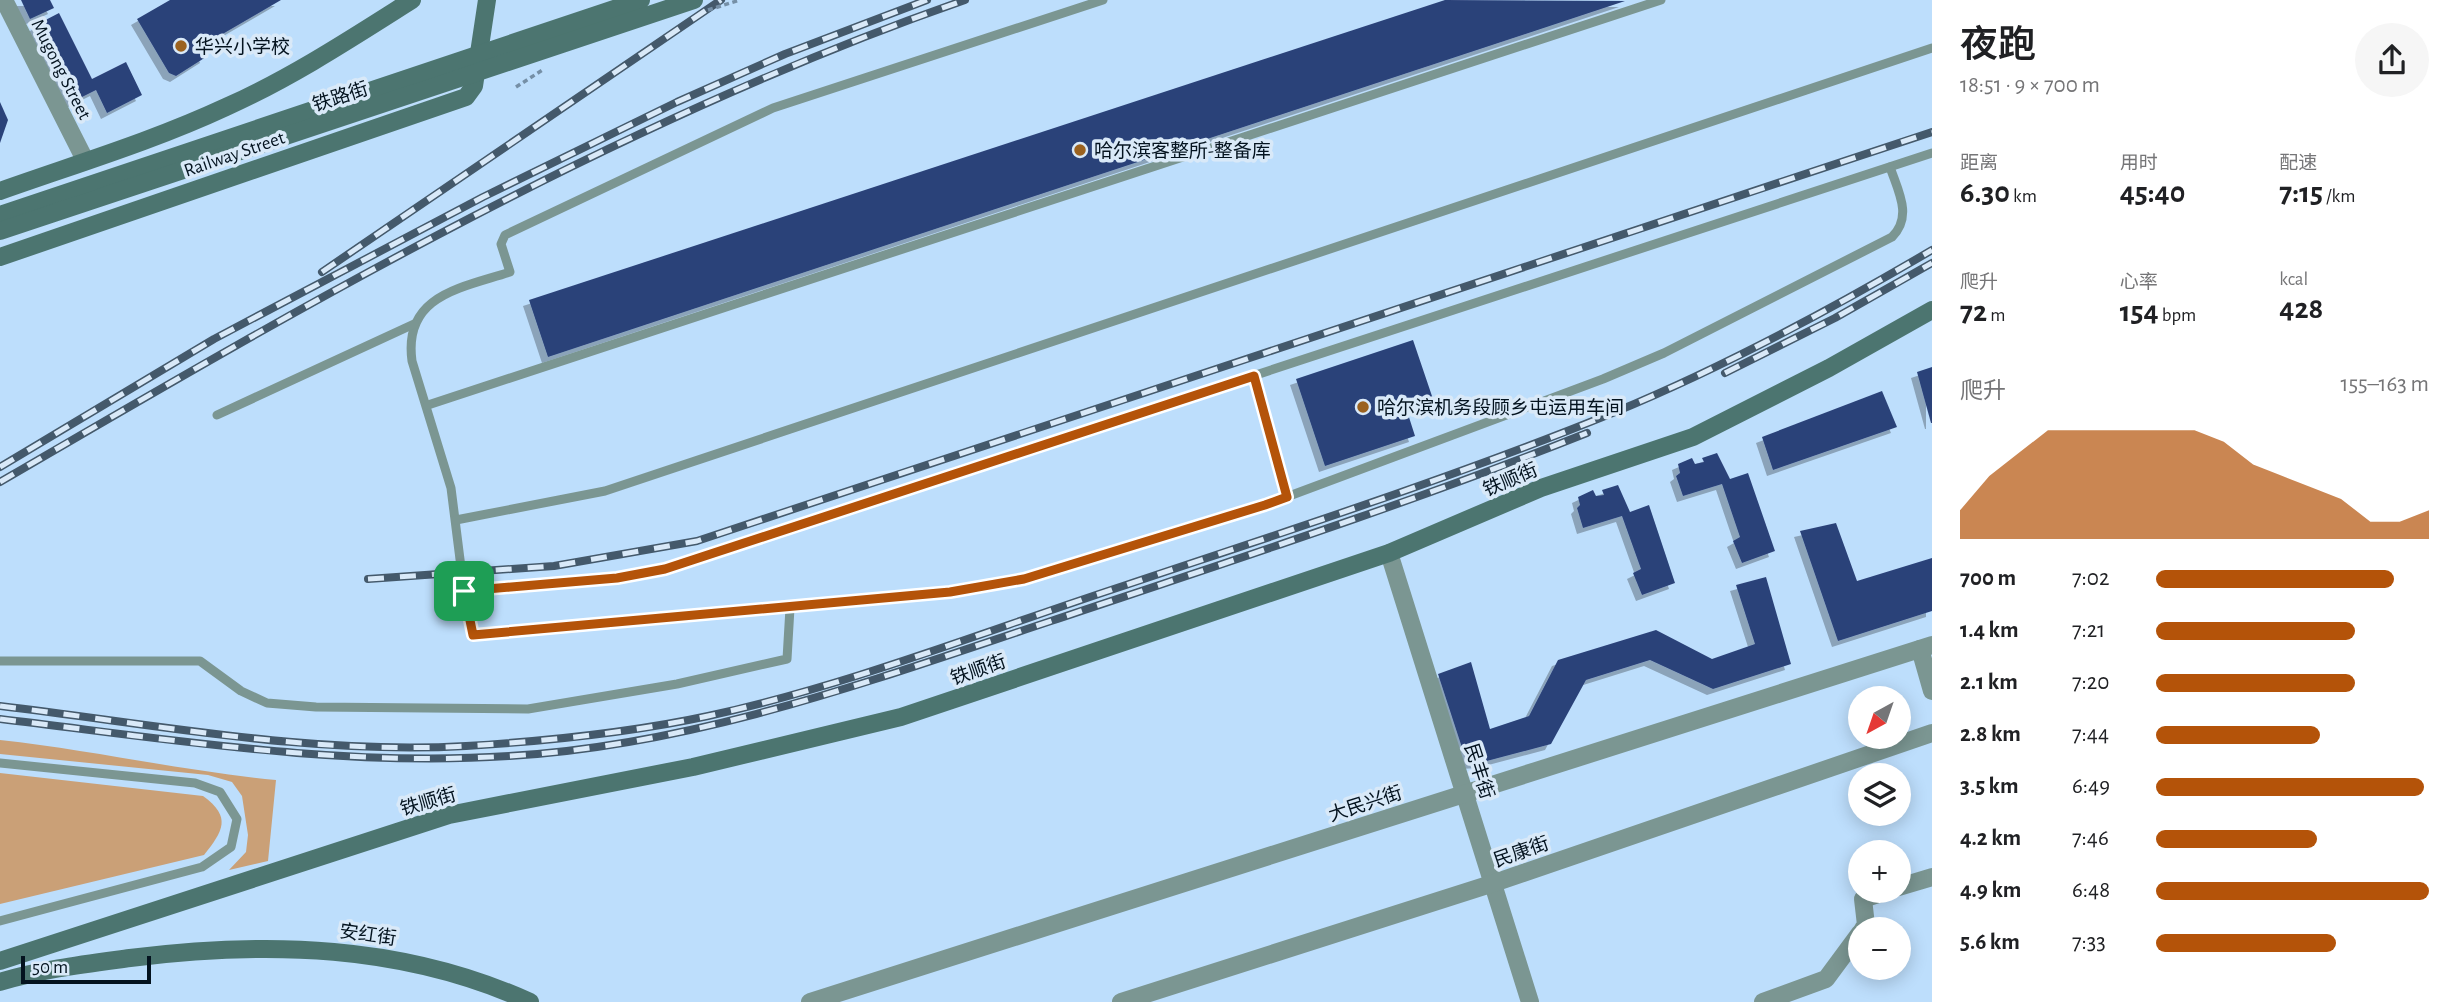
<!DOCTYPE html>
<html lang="zh">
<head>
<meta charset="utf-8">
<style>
	body { margin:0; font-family:"Alegreya Sans","Noto Sans SC",sans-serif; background:#f6f6f6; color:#202124; height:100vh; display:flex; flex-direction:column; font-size:26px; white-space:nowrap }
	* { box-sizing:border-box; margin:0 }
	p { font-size:23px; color:#757577 }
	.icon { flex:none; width:38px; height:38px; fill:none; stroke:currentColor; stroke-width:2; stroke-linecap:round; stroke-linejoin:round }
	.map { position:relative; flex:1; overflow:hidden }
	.details { display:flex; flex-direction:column; background:#fff; width:525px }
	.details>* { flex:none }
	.needle { width:46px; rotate:220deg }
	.buttons { position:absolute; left:1848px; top:686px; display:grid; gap:14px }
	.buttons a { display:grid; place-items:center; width:63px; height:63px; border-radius:50%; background:#fff; box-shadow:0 4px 18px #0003; font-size:35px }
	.scale { position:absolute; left:21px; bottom:18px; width:130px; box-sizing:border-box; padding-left:7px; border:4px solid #04131f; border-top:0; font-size:19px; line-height:24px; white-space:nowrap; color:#04131f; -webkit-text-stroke:5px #d9e9f8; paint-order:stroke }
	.pin { position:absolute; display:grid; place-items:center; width:60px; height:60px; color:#fff; margin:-30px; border-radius:14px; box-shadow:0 4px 10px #0006 }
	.round { display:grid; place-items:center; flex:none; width:74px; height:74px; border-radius:37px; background:#f6f6f6 }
	.head { display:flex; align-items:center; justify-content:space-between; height:119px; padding:0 28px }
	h1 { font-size:38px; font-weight:600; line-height:52px }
	.stats { display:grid; grid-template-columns:repeat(3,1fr); gap:10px; height:119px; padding:7px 28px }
	.stats div { display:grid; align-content:center }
	.stats b { font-size:30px; font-weight:600 }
	.stats small { font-size:19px; font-weight:400 }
	.stats p { font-size:19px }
	.chart { height:196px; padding:14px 28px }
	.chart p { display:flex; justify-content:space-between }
	.chart svg { width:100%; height:126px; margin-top:7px; fill:#b45309; opacity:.7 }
	ul { padding:0 28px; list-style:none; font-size:23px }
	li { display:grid; grid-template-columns:112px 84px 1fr; align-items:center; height:52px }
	li i { height:18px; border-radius:9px; background:#b45309 }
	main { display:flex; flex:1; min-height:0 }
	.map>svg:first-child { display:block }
	.green { fill:#caa077 }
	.building { fill:#2c4279; filter:url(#shadow) }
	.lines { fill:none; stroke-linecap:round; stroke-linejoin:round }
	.path { stroke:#758fa6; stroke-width:3.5; stroke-dasharray:5 3.5; stroke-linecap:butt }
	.service { stroke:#7b9692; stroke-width:9 }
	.minor { stroke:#7b9692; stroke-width:18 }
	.tertiary { stroke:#7b9692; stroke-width:18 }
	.secondary { stroke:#4c7570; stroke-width:18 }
	.rail-casing { stroke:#44596b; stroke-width:8 }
	.rail { stroke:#d9e9f8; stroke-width:5; stroke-dasharray:16; stroke-linecap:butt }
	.path-bridge { stroke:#758fa6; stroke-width:3.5; stroke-dasharray:5 3.5; stroke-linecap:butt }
	.secondary-bridge { stroke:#4c7570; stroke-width:18 }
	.route-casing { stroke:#fff; stroke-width:14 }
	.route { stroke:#b45309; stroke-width:9 }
	.poi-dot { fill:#9b621f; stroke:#d9e9f8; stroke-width:2.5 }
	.labels { text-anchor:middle; stroke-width:7; stroke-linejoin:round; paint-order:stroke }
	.poi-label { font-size:19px; fill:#04131f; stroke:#d9e9f8; text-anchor:start }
	.street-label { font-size:19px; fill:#04131f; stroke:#d9e9f8 }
</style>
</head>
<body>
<main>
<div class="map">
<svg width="1932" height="1002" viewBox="0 0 1932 1002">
	<defs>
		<filter id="shadow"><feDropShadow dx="-6" dy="6" stdDeviation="0" flood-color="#0004"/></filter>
	</defs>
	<rect width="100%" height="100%" fill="#bddefc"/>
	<g class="green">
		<path d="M0,740C92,750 183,771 276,780L268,861L229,870L246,852L248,835L242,796L232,782L208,775L0,754Z"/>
		<path d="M0,773L203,796C232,817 223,831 204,855L0,904Z"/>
	</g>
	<g class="building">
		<path d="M21,0H50L54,8L30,19Z"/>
		<path d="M170,0H281L202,46L206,57L176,76L169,73L137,19Z"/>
		<path d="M1445,0L1625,1L548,357L529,300Z"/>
		<path d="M59,13L92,79L126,62L142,95L107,113L96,90L72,102L34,26Z"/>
		<path d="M0,102L8,120L0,143Z"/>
		<path d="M1413,340L1434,402L1407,411L1415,436L1325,466L1296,379Z"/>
		<path d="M1932,367V423H1931L1917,372Z"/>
		<path d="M1882,391L1897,427L1773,470L1762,437Z"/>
		<path d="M1717,453L1730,479L1748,473L1775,551L1742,563L1733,541L1740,537L1722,484L1683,496L1676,476L1680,473L1678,464L1692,458L1695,464L1704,462L1702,458Z"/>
		<path d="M1618,485L1630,512L1649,505L1675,583L1642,595L1633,573L1641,569L1622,516L1583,528L1577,508L1580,505L1578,497L1593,490L1596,496L1604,495L1602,490Z"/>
		<path d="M1836,523L1857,581L1932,558V611L1838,641L1800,531Z"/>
		<path d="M1766,577L1791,664L1713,689L1650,660L1586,680L1551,744L1483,762L1467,763L1438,674L1471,662L1490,729L1529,716L1558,660L1656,630L1712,659L1755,644L1736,585Z"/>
	</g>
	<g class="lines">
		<path class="path" d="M516,87L544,69"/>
		<g class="service">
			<path d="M1103,0L773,108L505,235L501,244L510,272C461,288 403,295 412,361L451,488L464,591L617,577L665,569L1932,153"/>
			<path d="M1254,376L1287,497"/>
			<path d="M428,405L1661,0"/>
			<path d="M217,415L414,324"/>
			<path d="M456,520L605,491L1932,48"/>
			<path d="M464,591L473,635L790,608"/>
			<path d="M0,661H200L241,691L267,703L316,707L528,709L677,684L787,659L790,608L950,592L1024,579L1265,505L1603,379L1664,353L1892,237C1913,216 1898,191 1890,167"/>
			<path d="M0,763L195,783L220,792L237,819L231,847L202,867L0,921"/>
		</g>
		<path class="minor" d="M1920,649L1932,691"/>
		<g class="tertiary">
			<path d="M4,0L83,156"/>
			<path d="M1389,553L1530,1002"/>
			<path d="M1899,887L1932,877"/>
			<path d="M1863,929L1866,925L1863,899L1888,891"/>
			<path d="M810,1002L1932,645"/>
			<path d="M1121,1002L1494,883L1932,733"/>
			<path d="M1763,1002L1826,979L1860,933"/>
		</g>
		<g class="secondary">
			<path d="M0,191C76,164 153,141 226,107C291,78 352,38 412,0"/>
			<path d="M0,257L466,97L474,86L487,0"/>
			<path d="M0,961L449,815L693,767L901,717L1389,553L1541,488L1693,437L1829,368L1932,310"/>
			<path d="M0,982C43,969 86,964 130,958C267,941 403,944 530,1002"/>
		</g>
		<g class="rail-casing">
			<g id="rail">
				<path d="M322,272L721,0"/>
				<path d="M1725,373L1835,318L1932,263"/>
				<path d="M0,467L214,339L483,197L677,102L785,54L927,0"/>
				<path d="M0,482C310,301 625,118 965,0"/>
				<path d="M368,579L554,566L697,541L1932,132"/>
				<path d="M0,706C154,724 311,755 466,746C547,741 629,733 708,716C850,685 988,630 1126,585C1290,530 1455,477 1615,412C1724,367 1830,310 1932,250"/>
				<path d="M0,719C169,739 338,767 509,756C697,745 873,680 1051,621C1231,561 1411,503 1587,433"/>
			</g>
		</g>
		<use href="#rail" class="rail"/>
		<path class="path-bridge" d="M708,10L740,0"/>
		<g class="secondary-bridge">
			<path d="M0,215L641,0"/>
			<path d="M0,231L694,0"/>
		</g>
	</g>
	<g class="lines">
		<g class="route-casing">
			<path id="route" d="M1254,376L1287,497L1265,505L1024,579L950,592L473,635L464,591L617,578L665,569Z"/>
		</g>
		<use href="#route" class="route"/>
	</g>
	<g class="poi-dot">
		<circle cx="181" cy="46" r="7"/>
		<circle cx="1080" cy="150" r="7"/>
		<circle cx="1363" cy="407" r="7"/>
	</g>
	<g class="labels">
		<g class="poi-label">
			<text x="195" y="53">华兴小学校</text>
			<text x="1094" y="157">哈尔滨客整所-整备库</text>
			<text x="1377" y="414">哈尔滨机务段顾乡屯运用车间</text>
		</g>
		<g class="street-label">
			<text transform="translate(62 69) rotate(63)" y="7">Mugong Street</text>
			<text transform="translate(340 96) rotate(-18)" y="7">铁路街</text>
			<text transform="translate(234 153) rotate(-19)" y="7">Railway Street</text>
			<text transform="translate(1510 479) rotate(-23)" y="7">铁顺街</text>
			<text transform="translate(978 669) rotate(-19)" y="7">铁顺街</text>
			<text transform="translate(1480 771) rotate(72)" y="7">民丰街</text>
			<text transform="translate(428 801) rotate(-16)" y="7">铁顺街</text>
			<text transform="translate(1365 803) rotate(-18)" y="7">大民兴街</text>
			<text transform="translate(1521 851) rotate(-19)" y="7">民康街</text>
			<text transform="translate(368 934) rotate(8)" y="7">安红街</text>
		</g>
	</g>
</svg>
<div class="buttons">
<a><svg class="needle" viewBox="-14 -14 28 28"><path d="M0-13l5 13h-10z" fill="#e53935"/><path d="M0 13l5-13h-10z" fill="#757577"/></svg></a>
<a><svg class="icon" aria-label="layers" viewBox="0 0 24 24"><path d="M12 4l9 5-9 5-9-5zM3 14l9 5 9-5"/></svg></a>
<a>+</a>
<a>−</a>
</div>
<div class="scale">50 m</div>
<div class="pin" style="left:464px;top:591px;background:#1e9e55"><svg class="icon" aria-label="arrive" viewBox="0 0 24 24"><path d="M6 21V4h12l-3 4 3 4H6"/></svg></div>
</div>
<section class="details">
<div class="head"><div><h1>夜跑</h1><p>18:51 · 9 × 700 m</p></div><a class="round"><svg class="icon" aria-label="share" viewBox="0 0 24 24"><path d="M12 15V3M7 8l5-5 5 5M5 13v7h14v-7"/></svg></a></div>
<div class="stats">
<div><p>距离</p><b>6.30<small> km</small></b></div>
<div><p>用时</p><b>45:40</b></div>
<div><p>配速</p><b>7:15<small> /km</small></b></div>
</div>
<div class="stats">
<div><p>爬升</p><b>72<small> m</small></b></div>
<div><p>心率</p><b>154<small> bpm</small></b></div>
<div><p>kcal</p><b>428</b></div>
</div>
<div class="chart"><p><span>爬升</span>155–163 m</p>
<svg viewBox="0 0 160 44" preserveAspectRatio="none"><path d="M0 44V34L10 22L20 14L30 6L40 6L50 6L60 6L70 6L80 6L90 10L100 18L110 22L120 26L130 30L140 38L150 38L160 34V44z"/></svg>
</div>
<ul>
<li><b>700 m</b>7:02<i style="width:87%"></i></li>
<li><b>1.4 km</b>7:21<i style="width:73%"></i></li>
<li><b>2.1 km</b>7:20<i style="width:73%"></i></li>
<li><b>2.8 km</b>7:44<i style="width:60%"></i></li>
<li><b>3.5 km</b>6:49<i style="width:98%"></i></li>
<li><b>4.2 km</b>7:46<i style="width:59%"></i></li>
<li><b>4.9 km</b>6:48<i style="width:100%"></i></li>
<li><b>5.6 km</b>7:33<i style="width:66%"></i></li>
</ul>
</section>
</main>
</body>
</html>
